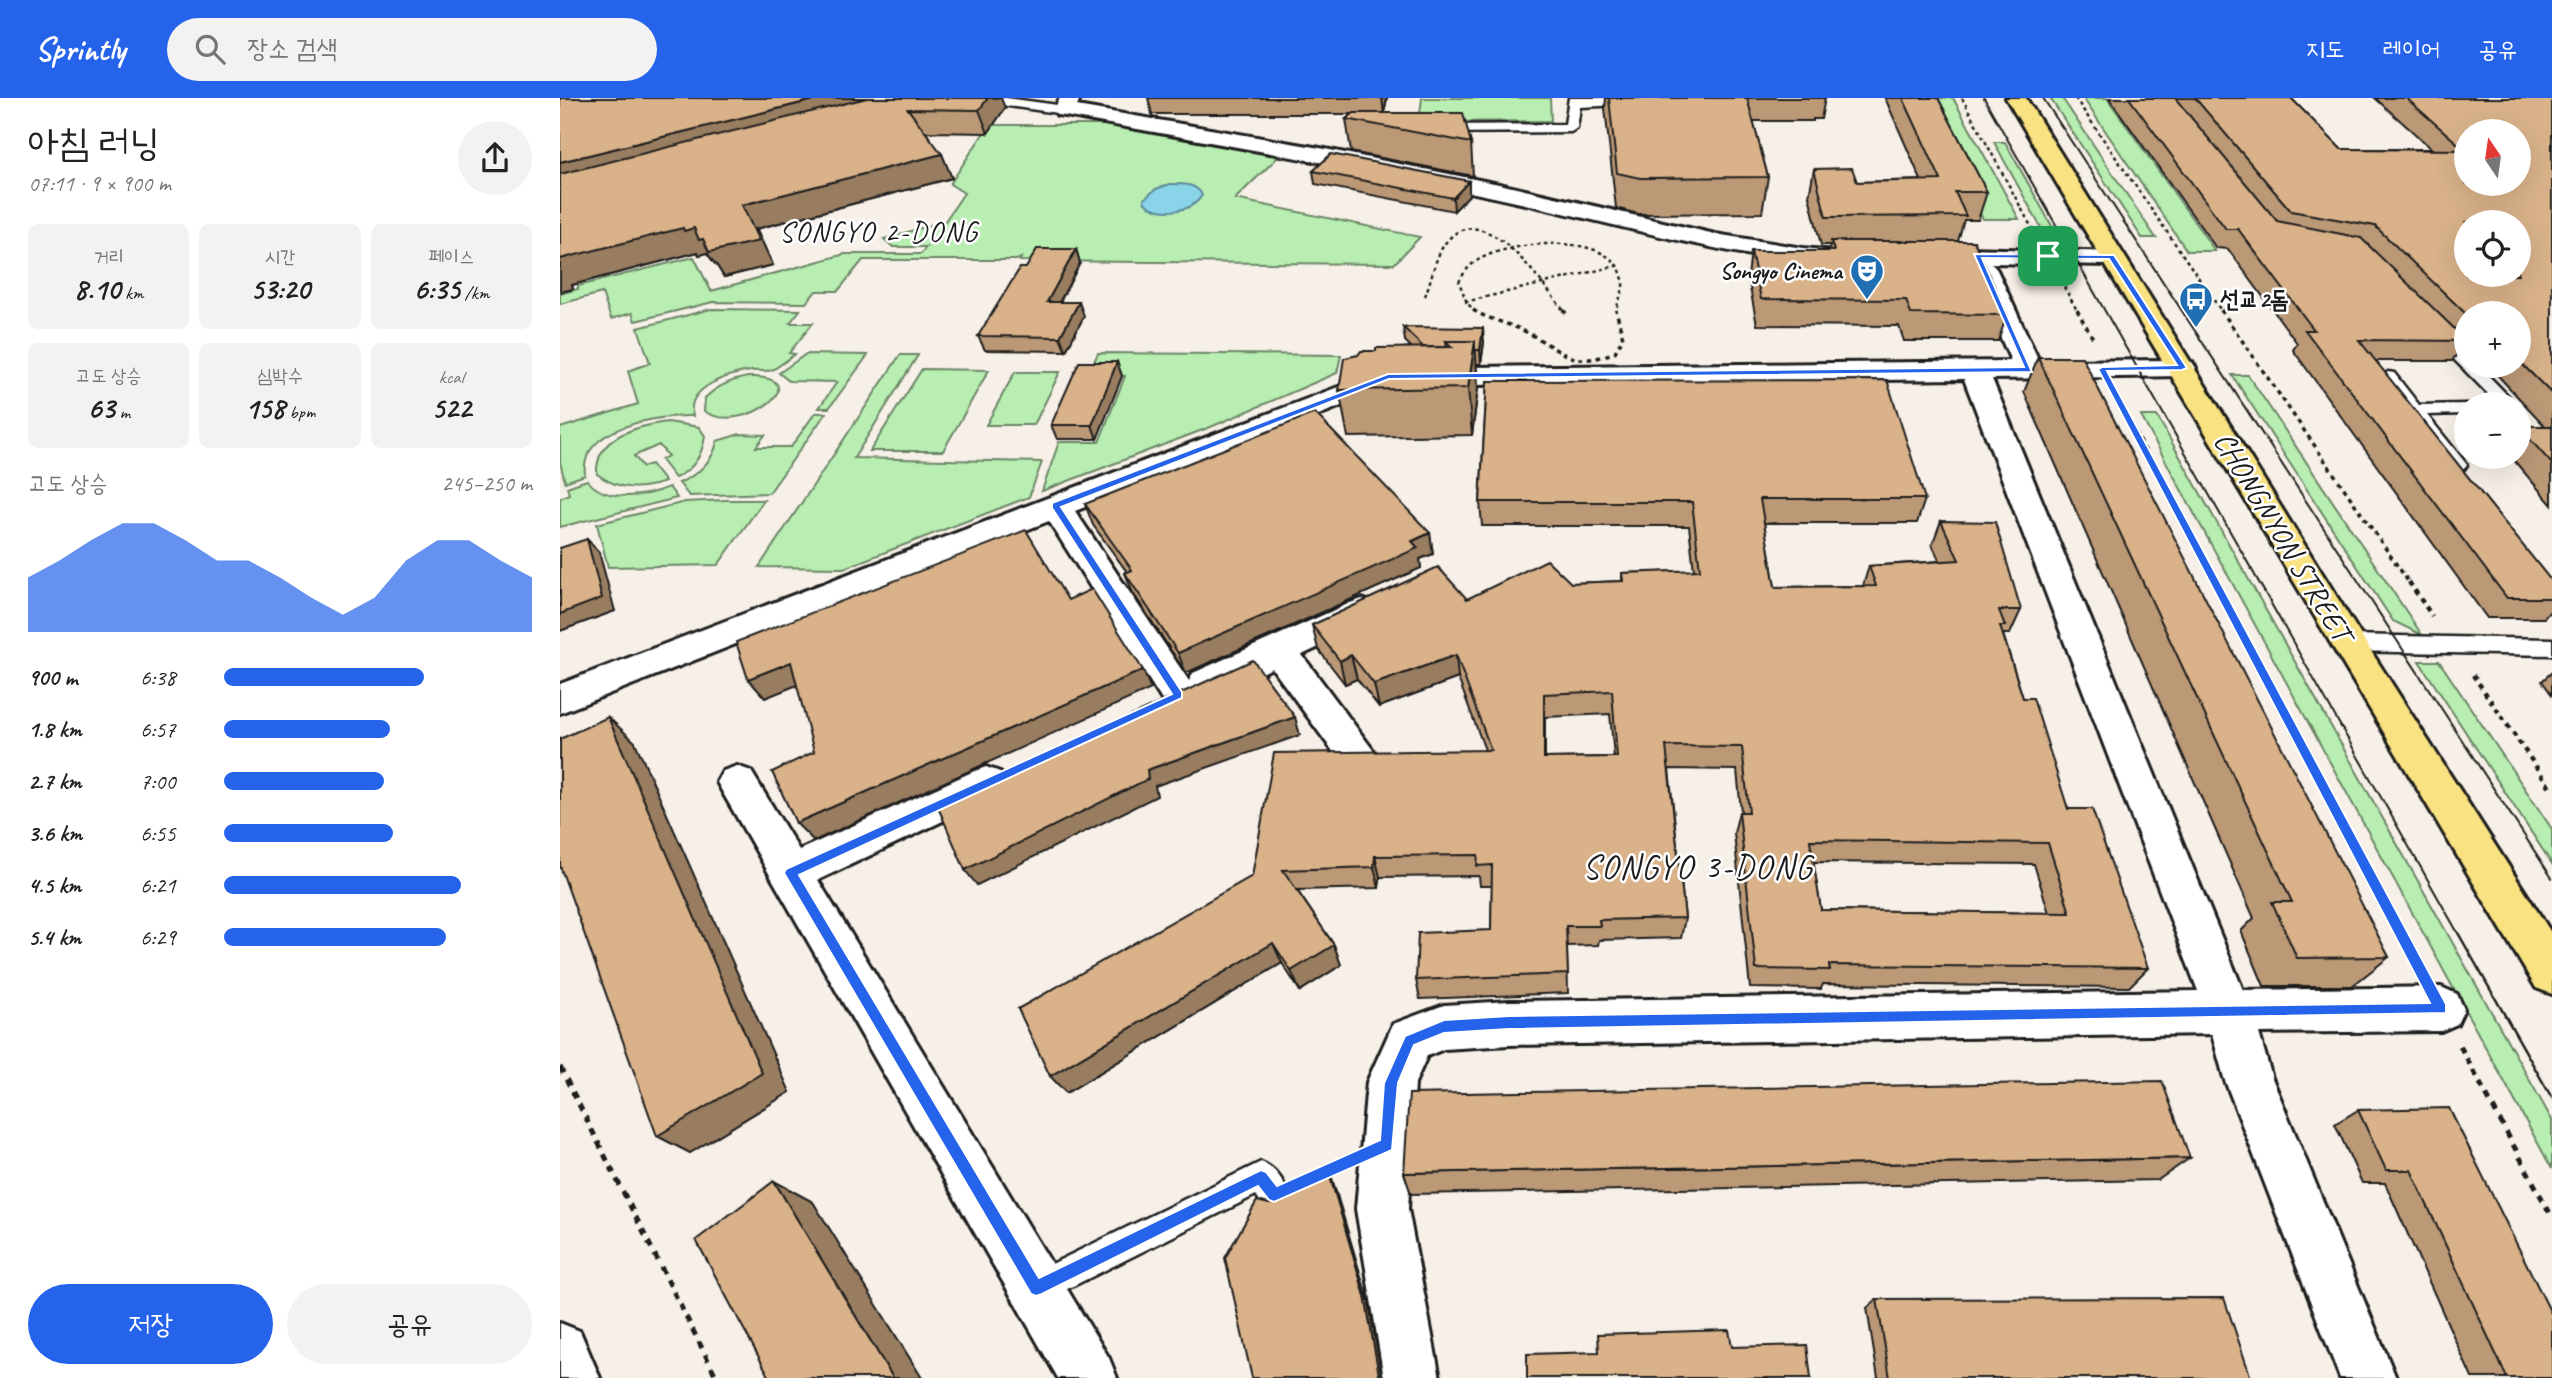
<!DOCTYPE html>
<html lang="ko">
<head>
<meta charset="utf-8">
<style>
	body { margin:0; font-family:Caveat,"Poor Story",sans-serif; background:#f2f2f2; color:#222; height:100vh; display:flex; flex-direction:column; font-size:26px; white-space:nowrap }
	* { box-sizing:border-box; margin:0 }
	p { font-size:23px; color:#767676 }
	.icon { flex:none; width:38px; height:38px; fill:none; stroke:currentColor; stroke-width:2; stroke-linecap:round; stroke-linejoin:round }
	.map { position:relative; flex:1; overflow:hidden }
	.sheet { display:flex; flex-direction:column; background:#fff; width:560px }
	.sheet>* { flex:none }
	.needle { width:46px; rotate:347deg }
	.buttons { position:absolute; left:1894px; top:21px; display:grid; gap:14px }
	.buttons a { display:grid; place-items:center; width:77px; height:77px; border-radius:50%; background:#fff; box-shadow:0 7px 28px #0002; font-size:35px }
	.pin { position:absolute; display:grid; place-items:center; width:60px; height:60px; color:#fff; margin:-30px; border-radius:14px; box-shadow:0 4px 10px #0006 }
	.round { display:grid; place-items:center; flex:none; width:74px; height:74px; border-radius:37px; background:#f2f2f2 }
	.overview { display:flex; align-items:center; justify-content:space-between; height:119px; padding:0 28px }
	h1 { font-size:38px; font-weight:600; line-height:52px }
	.stats { display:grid; grid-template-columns:repeat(3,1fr); gap:10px; height:119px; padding:7px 28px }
	.stats div { display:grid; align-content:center; border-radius:10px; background:#f2f2f2; text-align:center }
	.stats b { font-size:30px; font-weight:600 }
	.stats small { font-size:19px; font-weight:400 }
	.stats p { font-size:19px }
	.chart { height:196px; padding:14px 28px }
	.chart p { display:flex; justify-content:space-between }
	.chart svg { width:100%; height:126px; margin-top:7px; fill:#2563eb; opacity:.7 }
	.button { display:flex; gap:14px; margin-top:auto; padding:14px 28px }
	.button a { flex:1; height:80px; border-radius:42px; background:#2563eb; color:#fff; font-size:28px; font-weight:600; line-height:80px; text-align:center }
	.button a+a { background:#f2f2f2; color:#222 }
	ul { padding:0 28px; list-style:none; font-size:23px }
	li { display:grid; grid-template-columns:112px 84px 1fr; align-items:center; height:52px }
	li i { height:18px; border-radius:9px; background:#2563eb }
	header { display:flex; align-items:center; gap:42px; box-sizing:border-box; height:98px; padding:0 35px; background:#2563eb; color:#fff }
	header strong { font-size:33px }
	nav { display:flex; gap:38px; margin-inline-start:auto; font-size:24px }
	.search { width:490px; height:63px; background:#f2f2f2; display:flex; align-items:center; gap:18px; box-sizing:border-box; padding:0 24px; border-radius:38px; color:#767676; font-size:26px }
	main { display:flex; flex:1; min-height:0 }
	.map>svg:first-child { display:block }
	.green { fill:#b8eeb1; stroke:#6a8566; stroke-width:2 }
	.water { fill:#89d4e9; stroke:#5d8a97; stroke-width:2 }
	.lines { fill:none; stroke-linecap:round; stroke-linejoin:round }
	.lane-casing { stroke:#1c1c1c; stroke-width:5 }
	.street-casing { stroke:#1c1c1c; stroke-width:6 }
	.secondary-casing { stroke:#1c1c1c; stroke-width:6 }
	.primary-casing { stroke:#1c1c1c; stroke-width:6 }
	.path-far3 { stroke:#1c1c1c; stroke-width:2.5; stroke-dasharray:3.5 3.5; stroke-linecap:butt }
	.path-far2 { stroke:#1c1c1c; stroke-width:3.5; stroke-dasharray:4.5 4.5; stroke-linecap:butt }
	.path-far1 { stroke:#1c1c1c; stroke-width:4.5; stroke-dasharray:5 5; stroke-linecap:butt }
	.path { stroke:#1c1c1c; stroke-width:5; stroke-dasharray:7 7; stroke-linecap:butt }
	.lane { fill:#fff; fill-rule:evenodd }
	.street { fill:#fff; fill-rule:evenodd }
	.secondary { fill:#fff; fill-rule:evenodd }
	.primary { fill:#f8e281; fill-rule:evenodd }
	.tram-far1 { stroke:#1c1c1c; stroke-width:2 }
	.tram { stroke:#1c1c1c; stroke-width:2.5 }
	.wall { fill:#b97; stroke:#1c1c1c; stroke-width:2; fill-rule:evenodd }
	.shaded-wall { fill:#987d61; stroke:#1c1c1c; stroke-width:2 }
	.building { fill:#d9b28a; stroke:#1c1c1c; stroke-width:2; fill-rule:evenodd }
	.route { fill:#2563eb; stroke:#fff; stroke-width:2; fill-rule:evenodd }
	.labels { text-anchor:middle; stroke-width:5; stroke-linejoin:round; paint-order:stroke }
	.far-poi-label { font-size:24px; font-weight:bold; fill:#1c1c1c; stroke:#fff; text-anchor:end }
	.far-quarter-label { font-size:28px; letter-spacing:2px; fill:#1c1c1c; stroke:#fff }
	.street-label { font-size:30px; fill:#1c1c1c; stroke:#fff }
	.quarter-label { font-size:33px; letter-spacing:2px; fill:#1c1c1c; stroke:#fff }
</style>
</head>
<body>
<header>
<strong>Sprintly</strong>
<div class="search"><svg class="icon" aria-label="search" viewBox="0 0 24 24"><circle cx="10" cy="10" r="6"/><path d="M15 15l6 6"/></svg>장소 검색</div>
<nav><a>지도</a><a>레이어</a><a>공유</a></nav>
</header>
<main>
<section class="sheet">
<div class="overview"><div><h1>아침 러닝</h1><p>07:11 · 9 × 900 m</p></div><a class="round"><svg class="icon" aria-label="share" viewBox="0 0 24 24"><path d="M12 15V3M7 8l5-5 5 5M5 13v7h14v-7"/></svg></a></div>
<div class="stats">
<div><p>거리</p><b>8.10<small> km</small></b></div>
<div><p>시간</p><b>53:20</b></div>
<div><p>페이스</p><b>6:35<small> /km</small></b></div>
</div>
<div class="stats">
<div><p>고도 상승</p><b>63<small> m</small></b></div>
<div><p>심박수</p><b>158<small> bpm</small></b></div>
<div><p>kcal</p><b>522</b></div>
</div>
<div class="chart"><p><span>고도 상승</span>245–250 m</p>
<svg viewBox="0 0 160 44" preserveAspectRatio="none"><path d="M0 44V25L10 19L20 12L30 6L40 6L50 12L60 19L70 19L80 25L90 32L100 38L110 32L120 19L130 12L140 12L150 19L160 25V44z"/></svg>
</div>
<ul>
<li><b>900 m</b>6:38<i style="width:65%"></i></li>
<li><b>1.8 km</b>6:57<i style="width:54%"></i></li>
<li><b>2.7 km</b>7:00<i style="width:52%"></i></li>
<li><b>3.6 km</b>6:55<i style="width:55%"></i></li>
<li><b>4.5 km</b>6:21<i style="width:77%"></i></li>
<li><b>5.4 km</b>6:29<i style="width:72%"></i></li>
</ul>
<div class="button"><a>저장</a><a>공유</a></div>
</section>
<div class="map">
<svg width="1992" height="1280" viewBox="0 0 1992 1280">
	<rect width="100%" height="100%" fill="#f7f0e8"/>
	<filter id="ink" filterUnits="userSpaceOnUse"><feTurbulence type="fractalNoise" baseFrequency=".0143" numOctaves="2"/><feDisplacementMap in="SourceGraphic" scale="14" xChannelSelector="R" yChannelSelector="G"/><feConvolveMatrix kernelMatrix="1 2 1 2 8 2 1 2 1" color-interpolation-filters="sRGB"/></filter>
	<g filter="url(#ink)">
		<g class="green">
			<path d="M862,0H990L991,23L859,24Z"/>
			<path d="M1362,0H1393L1459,121H1423Z"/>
			<path d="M1490,0H1502L1596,140H1582Z"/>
			<path d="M1523,0H1547L1655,153H1627Z"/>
			<path d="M429,27H549L719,58L675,101L860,139L834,166L460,163L461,160L457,162H303L278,193H256L246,205L153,204L75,223L72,215L51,221L42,195L0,206V196L18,191V188L134,159L151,193L285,156H361L366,149H333L324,141L385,123L404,95L390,86Z"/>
			<path d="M1434,44H1445L1497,137H1485Z"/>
			<path d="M151,211L240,212L230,225H253L229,255L235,256C228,261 220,268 212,272C206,274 198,272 191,273C170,275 124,290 133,318C98,317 19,329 25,377L5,384L0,364V330L78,306L68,273L90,265L78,230Z"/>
			<path d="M538,255L781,257L777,275L653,328L482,393L499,344H539L565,278L528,277Z"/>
			<path d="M246,256L308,257L269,310H259L277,284L229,283L219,275Z"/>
			<path d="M340,257H358L294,360L482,364L469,399L284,470L199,469Z"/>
			<path d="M362,271L429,272L383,353H310Z"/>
			<path d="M455,274H500L474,327H426Z"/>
			<path d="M1672,277H1688L1862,537L1833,523Z"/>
			<path d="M188,279C261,277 183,340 144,313L145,300C157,288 171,282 188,279Z"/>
			<path d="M255,315H266L209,395L129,398L119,385C137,377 154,363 157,343L180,336L205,337L196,349H231Z"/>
			<path d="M1581,318H1597L1992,1022V1071Z"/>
			<path d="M108,324L139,329L145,338C142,358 134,371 115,380L101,362L108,358L99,347L74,358L83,369L91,366L105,384L102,385C78,392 58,392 37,376C35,338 77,328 108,324Z"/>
			<path d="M27,382C45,405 85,399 109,389L117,400L0,429V400L9,396L7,389Z"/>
			<path d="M166,402H204L158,467L48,469L37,426L125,404Z"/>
			<path d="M1859,563H1879L1992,731V766Z"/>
		</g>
		<path class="water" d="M610,86C622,86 636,85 642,97C632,115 600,118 585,105L584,101L596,91Z"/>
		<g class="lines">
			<g class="lane-casing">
				<g id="lane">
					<path d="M414,0H446L505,8L511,12L505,16L420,4Z"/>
					<path d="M1009,0H1131L1125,4L1020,9L1017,30L1011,34L876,35L870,31L876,27L1005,26Z"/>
					<path d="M1876,229L1882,231L1906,254V268H1919L1956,306H1938L1870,237L1868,234L1870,231Z"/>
					<path d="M1828,274L1834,275L1859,307L1906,306H1908H1906V316L1867,317L1904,363L1907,367L1904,371H1892L1820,279Z"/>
					<path d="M1787,537L1992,541V557L1787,553L1780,551L1776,545L1780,539Z"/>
					<path d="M701,1064C716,1070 723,1082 729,1097L725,1108L714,1112L703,1108L696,1097L487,1201L476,1206L465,1201L460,1190L465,1179Z"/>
				</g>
			</g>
			<g class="street-casing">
				<g id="street">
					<path d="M500,0H520L517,8L760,50L939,86L1155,136L1243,150L1275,153L1279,158L1275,163C1248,170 1218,161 1191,157C1106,142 1022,118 938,100C794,69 649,44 505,18L497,17L494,12Z"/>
					<path d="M1368,149L1560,154L1564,159L1560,164L1551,167L1428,165L1433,167L1437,172L1479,263L1622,262L1632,264L1636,270L1632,276L1622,278L1432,281L1683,892L1881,889L1897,896L1904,911L1897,926L1881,933L1699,935L1712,980L1836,1280H1780L1664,980L1652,936L949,947L884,951L867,958L855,985L848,1111L880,1280H824L796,1111L807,984L833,926L884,907L949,903L1638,893L1404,281L832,288L515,413L629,583L633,575L790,505L802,501L814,505L820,514L814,523L742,557L816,656L811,667L797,672L783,667L712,570C691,580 659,603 636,596L631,607L618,611L605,607L489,423L0,615V586L828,270L1451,263L1411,172L1415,167L1421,165L1359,162L1355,157L1359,152Z"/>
					<path d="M177,668L191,673L239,752L412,674L426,669L440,674L446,685L440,696L258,782L549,1260L557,1280H498L163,695L157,684L163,673Z"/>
				</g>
			</g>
			<g class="secondary-casing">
				<path id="secondary" d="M0,1225L20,1233L40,1280H0Z"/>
			</g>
			<g class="primary-casing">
				<path id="primary" d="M1446,0H1466L1800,536L1992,836V896L1976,890Z"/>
			</g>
			<g class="path-far3">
				<path d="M1402,0L1473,132"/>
				<path d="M1515,0L1662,214"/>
				<path d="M1504,189L1518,214"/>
				<path d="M865,198C872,181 875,157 887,143C925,97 984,189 1005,214"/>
				<path d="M905,204L1056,168"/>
				<path d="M916,214L907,205L899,184C904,174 910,166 920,161C951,143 1050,133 1062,178C1066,192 1058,200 1056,214"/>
			</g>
			<g class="path-far2">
				<path d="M913,212C929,222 948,225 964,233C1002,251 1010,273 1055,254L1063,240L1056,212"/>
				<path d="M1003,212L1007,216"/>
				<path d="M1517,212L1534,242"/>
				<path d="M1661,212L1850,486"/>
				<path d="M1558,302L1656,486"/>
			</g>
			<g class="path-far1">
				<path d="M1655,484L1841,835"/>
				<path d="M1849,484L1872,518"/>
				<path d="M1913,577L1992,692"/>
			</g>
			<g class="path">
				<path d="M1840,833L1859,869"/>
				<path d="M1900,948L1992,1119"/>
				<path d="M0,969L157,1280"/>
			</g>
			<use href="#lane" class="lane"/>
			<use href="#street" class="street"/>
			<use href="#secondary" class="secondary"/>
			<use href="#primary" class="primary"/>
			<g class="tram-far1">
				<path d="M1424,0L1898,835"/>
				<path d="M1483,0L1992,780"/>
			</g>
			<path class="tram" d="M1897,833L1992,1000"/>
		</g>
		<g class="wall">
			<path d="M0,0L445,10L428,35L366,34L392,80L196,131L213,167L164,179L156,166H155L147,155L139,157L138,154L12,187L13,191L0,194Z"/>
			<path d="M588,0H827L824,15L911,45L913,78L791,54L786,21L792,16H592Z"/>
			<path d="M1046,0H1265L1261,21H1253V23H1193L1208,79L1202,115L1078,116L1056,110L1045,10Z"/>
			<path d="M1325,0H1378L1427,94L1418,122H1404L1398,143L1447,217L1438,243H1344L1339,228L1197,227L1188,179L1191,153H1269L1270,147H1261L1249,98L1254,71L1297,84L1361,82Z"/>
			<path d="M1549,0H1731L1781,51H1872L1815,0H1992V407L1951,359H1958V328H1985L1929,268H1958V215H1906V250L1903,248L1892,263H1815L1992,484V511L1984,520H1927L1733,252L1737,245L1668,151L1656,150Z"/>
			<path d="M753,73L909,83V97L894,113L755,86Z"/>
			<path d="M516,151L520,165L500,204L524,218L506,253L425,252L418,238L466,170Z"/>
			<path d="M843,229L924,244L921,266H916L918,290L912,337L788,339L779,292L816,253L851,249L845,243Z"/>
			<path d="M1478,259L1829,859L1792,888H1704L1681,833L1694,820L1464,294Z"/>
			<path d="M557,264L562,278L537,341H497L491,327Z"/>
			<path d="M927,283L1365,401L1357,425H1204L1215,489L1303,488L1309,468L1380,463L1372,447L1381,423L1461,512L1450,536H1443L1463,600L1508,711L1588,870L1569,889L1263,886L1261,891L1190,890L1174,735L1179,714H1181L1177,672L1109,671L1125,820L1121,840L1039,842L1038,847L1007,848L1008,895L860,901L856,882L931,832L932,788H920L919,778L820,779L819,790L737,792L774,847L781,867L740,893L722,865L506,995L458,911L925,652L898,580L819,609L797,581L785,586L758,551L752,527L907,501L1011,485L1062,483V475L1134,473L1129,428H922L920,404ZM1050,616L1054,659L985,660V619ZM1253,764L1474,766L1489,815L1261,812Z"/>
			<path d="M525,406L870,435L873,456L860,461L861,470L626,575L573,495L565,475L567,474L533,427Z"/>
			<path d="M1992,574V597L1982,583Z"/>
			<path d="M1798,1012L1992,1217V1280H1912L1825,1085H1802L1775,1026Z"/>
			<path d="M1630,1060L1598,1082L851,1096L844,1075Z"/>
			<path d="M1317,1201L1691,1280H1318L1307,1210Z"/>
		</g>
		<g class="shaded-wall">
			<path d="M262,0H363L0,91V64Z"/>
			<path d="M428,0H441L445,10L428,35L419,12Z"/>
			<path d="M822,0H827L824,16Z"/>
			<path d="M382,56L392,80L196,131L213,167L164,179L156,166H155L147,155L139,157L138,154L12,187L13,191L0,194V161L182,107Z"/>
			<path d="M909,83V97L894,113L893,100Z"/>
			<path d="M516,151L520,165L492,218L487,204Z"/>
			<path d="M519,204L524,218L506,253L500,239Z"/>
			<path d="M923,230L924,244L921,266L920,252Z"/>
			<path d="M915,243L918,290L912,337L908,290Z"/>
			<path d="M557,264L562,278L537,341L532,327Z"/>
			<path d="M870,435L873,456L860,461L861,470L626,575L618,555Z"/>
			<path d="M27,441L39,454L55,513L0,533V516Z"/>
			<path d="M791,557L797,581L785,586L780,563Z"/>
			<path d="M896,557L898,580L819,609L814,586Z"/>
			<path d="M231,564L247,583L205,600L188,581Z"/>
			<path d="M583,572L591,591L254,743L236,725Z"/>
			<path d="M48,619L75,644L230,994L130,1055L97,1038Z"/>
			<path d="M735,619L740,637L595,688L597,698L417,787L405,772L587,672Z"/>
			<path d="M815,758L820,779L819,790L814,769Z"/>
			<path d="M713,845L722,865L506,995L490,978Z"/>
			<path d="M774,847L781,867L740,893L731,873Z"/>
			<path d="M768,1072L772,1080L809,1205L822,1280H818Z"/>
			<path d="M214,1083L253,1104L362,1280H333Z"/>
		</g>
		<g class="building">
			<path d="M0,0H262L0,64Z"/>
			<path d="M307,0H428L419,12L348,11L382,56L182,107L199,143L149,154L143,141L139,142L134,130L124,133L123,130L0,161V76Z"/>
			<path d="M1049,0H1187L1208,79L1080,80L1057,75Z"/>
			<path d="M1343,0H1378L1427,94H1395L1406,118L1266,119L1254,71L1292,70L1297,84L1381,82Z"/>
			<path d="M1569,0H1615L1717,123L1801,140L1906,242V243L1799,242L1992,484V500H1947L1745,232H1754L1678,131H1666Z"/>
			<path d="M1635,0H1731L1781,51L1905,52L1846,0H1992V296L1958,262V215L1906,216L1815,128L1731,113ZM1906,33H1958V86H1906ZM1906,124H1958V177H1906Z"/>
			<path d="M794,15H903L911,45L786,21Z"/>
			<path d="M771,56L909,83L893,100L753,73Z"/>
			<path d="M1271,143H1414L1447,217L1351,216L1346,202L1201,201L1191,153H1274Z"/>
			<path d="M477,151H516L487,204H519L500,239L418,238L460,170H466Z"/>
			<path d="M843,229L923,230L920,252H915V243H886L887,249H863Z"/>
			<path d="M886,243H915L908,290L779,292L784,260L798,257L801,253H816V250L892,249Z"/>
			<path d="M1478,259H1522L1829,859L1737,860L1712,804H1732Z"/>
			<path d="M519,264H557L532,327H491Z"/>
			<path d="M1327,282L1365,401H1200L1215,489L1316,488L1309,468L1399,462L1381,423L1435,424L1461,512H1439L1445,528H1440L1463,600H1473L1508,711H1532L1588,870L1269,867L1270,872L1196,871L1179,714H1189L1182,649L1106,648L1125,820L1039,822L1040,828H1006L1008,876L856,882L858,835L931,832L932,767L917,768L918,757L815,758L814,769L723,772L774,847L731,873L713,845L490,978L458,911L692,778L714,655L931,652L896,557L814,586L791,557L780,563L752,527L878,469L907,501L987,462L1011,485L1063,483L1062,475L1140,472L1132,404H920L927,283ZM1052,593L1057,659L984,660V596ZM1250,742L1488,745L1510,815L1261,812Z"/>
			<path d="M755,315L870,435L852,443L858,450L618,555L565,475L572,472L525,406Z"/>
			<path d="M1958,328H1992V366Z"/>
			<path d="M466,432L508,502L532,491L583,572L236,725L212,674L254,654L231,564L188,581L176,544Z"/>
			<path d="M27,441L42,500L0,516V450Z"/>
			<path d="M693,562L735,619L587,672L588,681L405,772L377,707Z"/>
			<path d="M48,619L202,975L97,1038L0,768V641Z"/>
			<path d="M1602,983L1630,1060L844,1075L849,996Z"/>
			<path d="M1889,1010L1992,1217V1280H1947L1851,1072H1826L1798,1012Z"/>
			<path d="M768,1072L805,1198L819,1277L818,1280H692L665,1160L697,1103L709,1106L720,1102L726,1089Z"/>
			<path d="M214,1083L333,1280H210L136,1142Z"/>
			<path d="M1664,1200L1691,1280H1330L1317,1201Z"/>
			<path d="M1169,1232L1172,1249L1247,1247L1251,1280H967V1256L1039,1254L1038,1236Z"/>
		</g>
	</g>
	<path class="route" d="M1414,156L1554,157L1627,270L1622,272L1547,273L1886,906V915L949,931L884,935L854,947L838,985L832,1052L714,1104L709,1102L698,1088L482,1196L476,1198L471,1196L224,775L226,771L612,596L492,410V405L828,276L1464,269ZM1422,160L1549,161L1617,267L1542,269L1538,271L1870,905L949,918L884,922L845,938L824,985L820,1042L717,1088L706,1074L701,1072L479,1180L239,777L622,600V594L501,409L829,281L1472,274Z"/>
	<defs>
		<g id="theatre-pin" transform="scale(1.75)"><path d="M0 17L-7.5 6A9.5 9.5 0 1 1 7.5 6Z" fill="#1f6fb2" stroke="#fff"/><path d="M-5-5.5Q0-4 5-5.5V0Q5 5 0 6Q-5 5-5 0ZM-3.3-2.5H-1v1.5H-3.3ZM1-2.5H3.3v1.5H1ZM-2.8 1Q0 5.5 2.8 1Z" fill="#fff"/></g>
		<g id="bus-pin" transform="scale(1.75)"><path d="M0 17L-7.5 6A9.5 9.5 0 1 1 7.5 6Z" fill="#1f6fb2" stroke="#fff"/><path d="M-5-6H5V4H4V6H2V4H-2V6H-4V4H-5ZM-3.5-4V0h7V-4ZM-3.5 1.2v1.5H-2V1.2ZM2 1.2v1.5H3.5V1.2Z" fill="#fff"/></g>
	</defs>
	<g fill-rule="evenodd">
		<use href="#theatre-pin" x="1307" y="173"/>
		<use href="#bus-pin" x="1636" y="201"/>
	</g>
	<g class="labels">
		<g class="far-poi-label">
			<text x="1282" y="181">Songyo Cinema</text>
			<text x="1660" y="209" text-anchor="start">선교2돔</text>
		</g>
		<g class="far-quarter-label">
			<text x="319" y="143">SONGYO 2-DONG</text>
		</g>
		<g class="street-label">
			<text transform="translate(1723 438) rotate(59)" y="10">CHONGNYON STREET</text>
		</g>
		<g class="quarter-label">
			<text x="1138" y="780">SONGYO 3-DONG</text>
		</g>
	</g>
</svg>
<div class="buttons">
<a><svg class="needle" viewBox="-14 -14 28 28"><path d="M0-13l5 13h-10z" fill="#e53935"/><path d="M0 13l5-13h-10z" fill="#767676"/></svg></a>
<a><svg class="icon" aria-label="locate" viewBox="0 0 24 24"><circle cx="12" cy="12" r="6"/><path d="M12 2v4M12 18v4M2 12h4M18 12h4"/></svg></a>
<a>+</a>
<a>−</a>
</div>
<div class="pin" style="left:1488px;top:158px;background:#1e9e55"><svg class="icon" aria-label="arrive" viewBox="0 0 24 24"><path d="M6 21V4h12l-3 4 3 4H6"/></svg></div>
</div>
</main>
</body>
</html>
